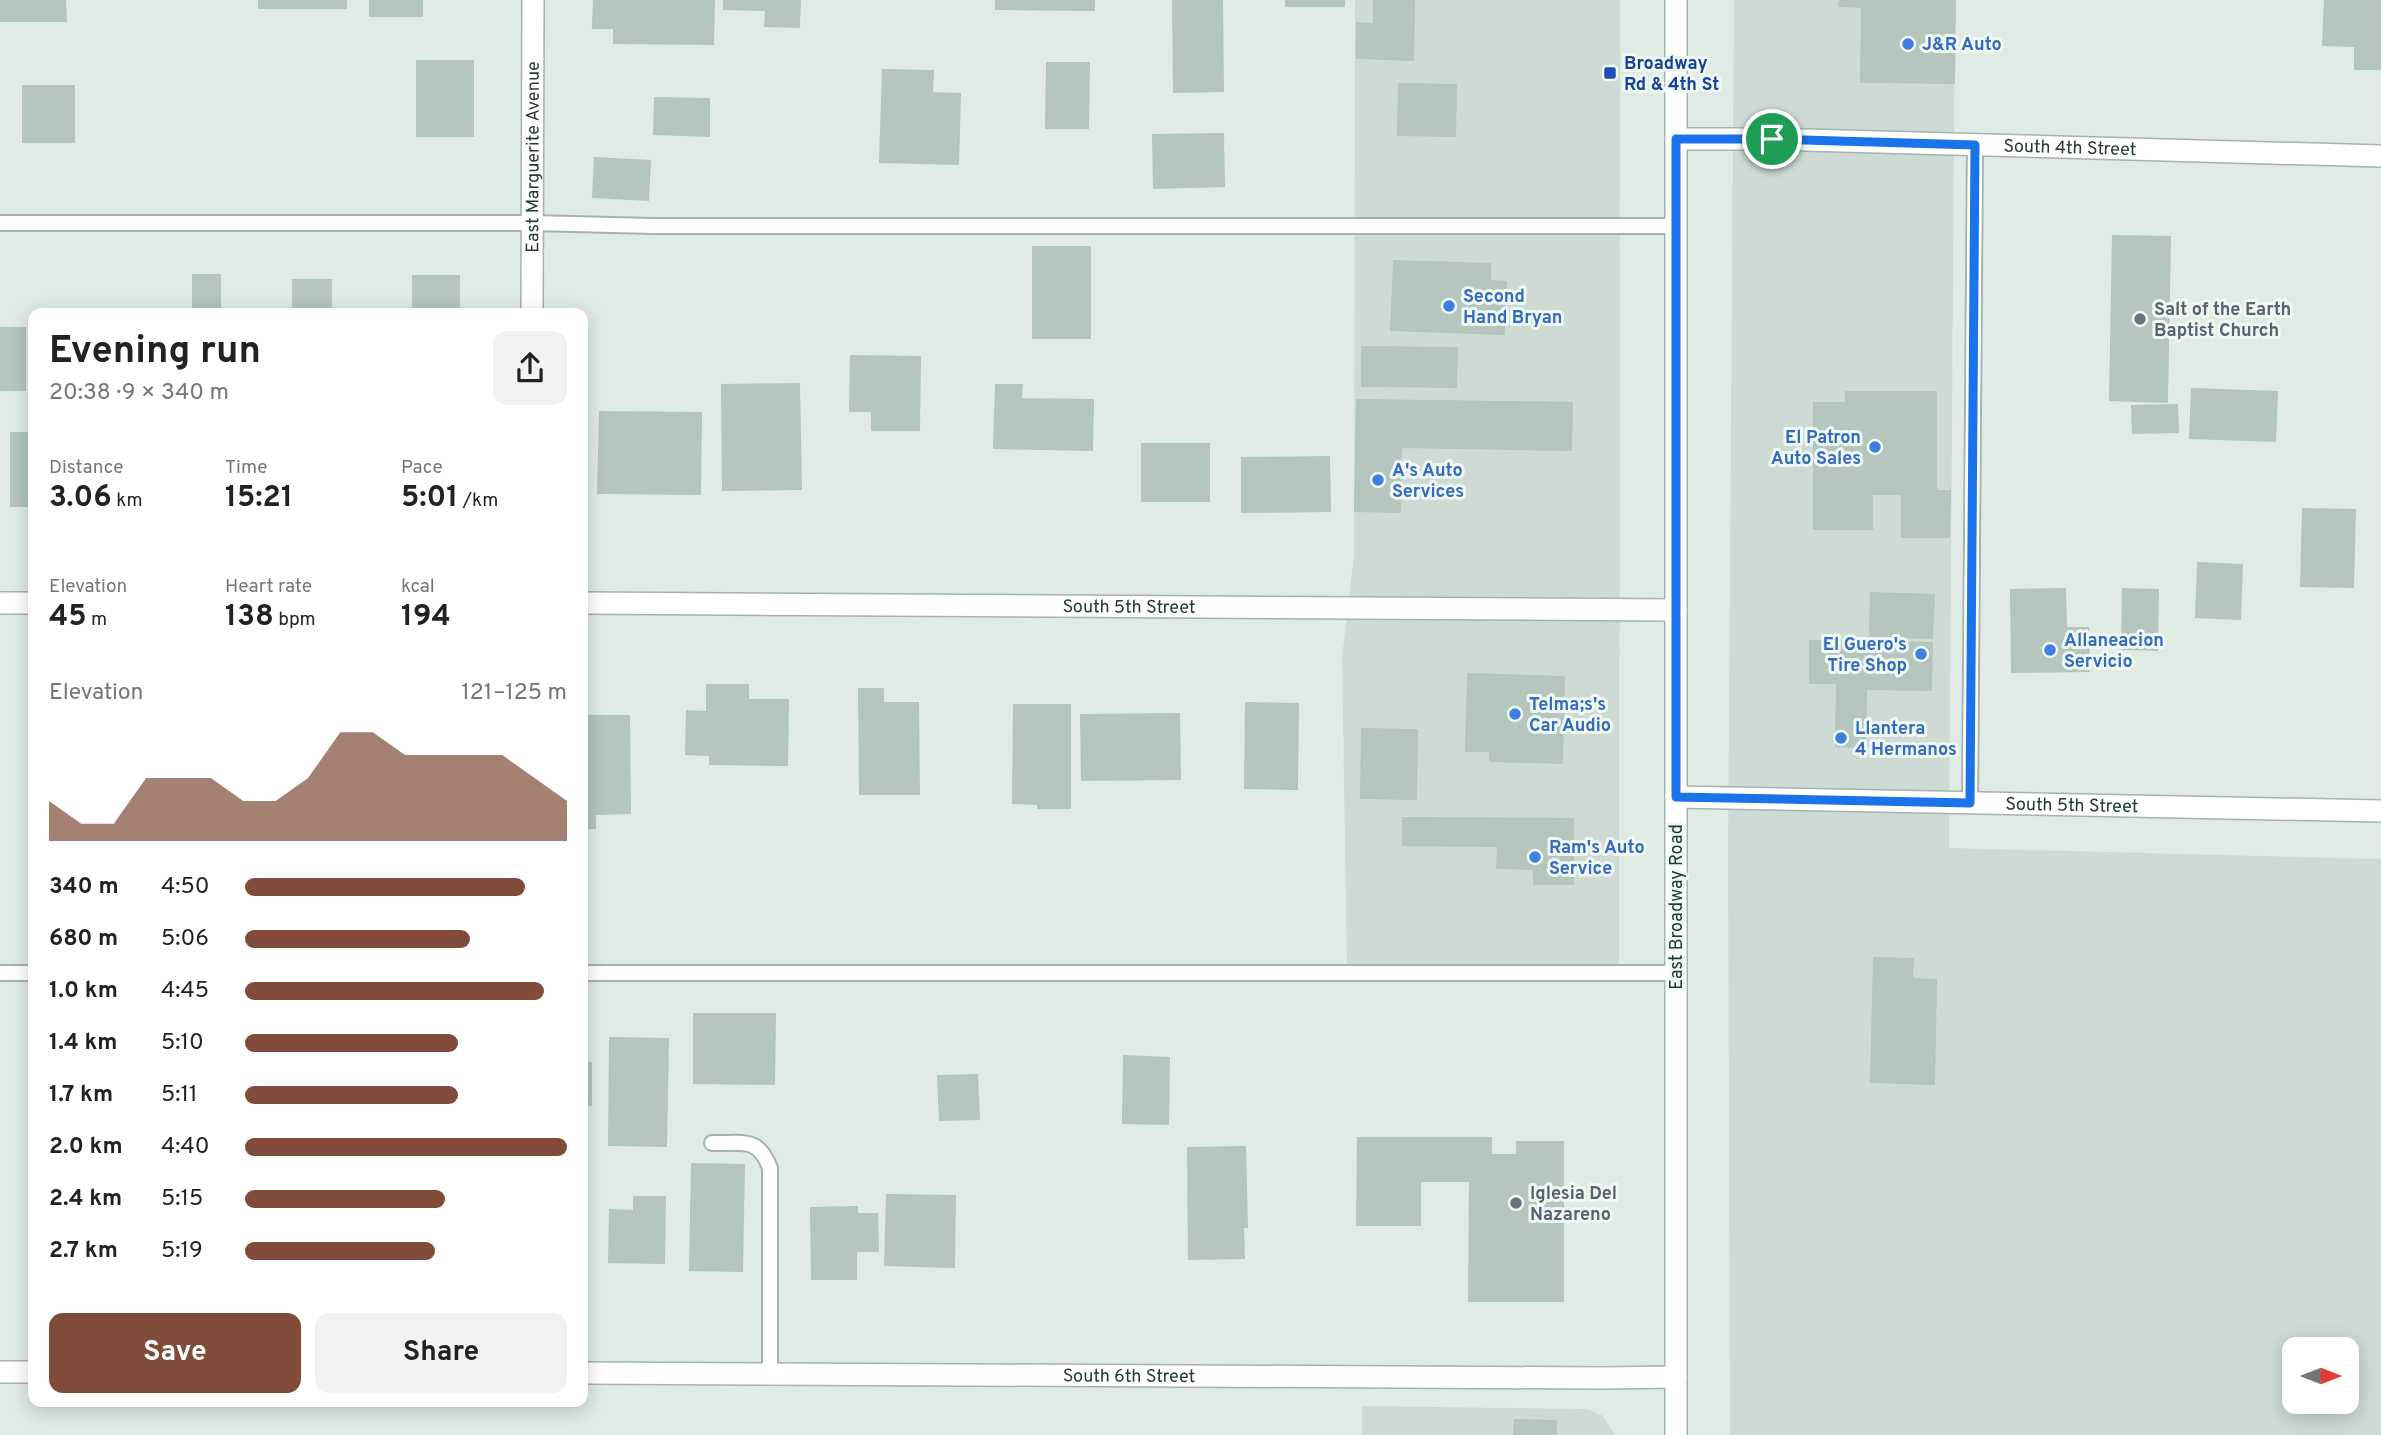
<!DOCTYPE html>
<html lang="en">
<head>
<meta charset="utf-8">
<style>
	body { margin:0; font-family:Overpass,sans-serif; background:#f2f2f2; color:#222; height:100vh; display:flex; flex-direction:column; font-size:26px; white-space:nowrap }
	* { box-sizing:border-box; margin:0 }
	p { font-size:23px; color:#767676 }
	.icon { flex:none; width:38px; height:38px; fill:none; stroke:currentColor; stroke-width:2; stroke-linecap:round; stroke-linejoin:round }
	.map { position:relative; flex:1; overflow:hidden }
	.side { position:absolute; left:28px; top:308px; width:560px; height:1099px; display:flex; flex-direction:column; background:#fff; border-radius:14px; box-shadow:0 4px 18px #0003 }
	.side>* { flex:none }
	.needle { width:46px; rotate:90deg }
	.tools { position:absolute; left:2282px; top:1337px; display:grid; gap:14px }
	.tools a { display:grid; place-items:center; width:77px; height:77px; border-radius:14px; background:#fff; box-shadow:0 4px 18px #0003; font-size:35px }
	.pin { position:absolute; display:grid; place-items:center; width:60px; height:60px; color:#fff; margin:-30px; border:4px solid #fff; border-radius:50%; box-shadow:0 2px 7px #0007 }
	.round { display:grid; place-items:center; flex:none; width:74px; height:74px; border-radius:14px; background:#f2f2f2 }
	.head { display:flex; align-items:center; justify-content:space-between; height:119px; padding:0 21px }
	h1 { font-size:38px; font-weight:700; line-height:52px }
	.metrics { display:grid; grid-template-columns:repeat(3,1fr); gap:10px; height:119px; padding:7px 21px }
	.metrics div { display:grid; align-content:center }
	.metrics b { font-size:30px; font-weight:700 }
	.metrics small { font-size:19px; font-weight:400 }
	.metrics p { font-size:19px }
	.chart { height:196px; padding:14px 21px }
	.chart p { display:flex; justify-content:space-between }
	.chart svg { width:100%; height:126px; margin-top:7px; fill:#804c39; opacity:.7 }
	.primary-button { display:flex; gap:14px; margin-top:auto; padding:14px 21px }
	.primary-button a { flex:1; height:80px; border-radius:14px; background:#804c39; color:#fff; font-size:28px; font-weight:700; line-height:80px; text-align:center }
	.primary-button a+a { background:#f2f2f2; color:#222 }
	ul { padding:0 21px; list-style:none; font-size:23px }
	li { display:grid; grid-template-columns:112px 84px 1fr; align-items:center; height:52px }
	li i { height:18px; border-radius:9px; background:#804c39 }
	.map>svg:first-child { display:block }
	.built { fill:#cedbd5; fill-rule:evenodd }
	.building { fill:#b5c6bf; stroke:#b2c5be; stroke-width:2 }
	.lines { fill:none; stroke-linecap:round; stroke-linejoin:round }
	.lane-casing { stroke:#a3b3ad; stroke-width:18 }
	.street-casing { stroke:#a3b3ad; stroke-width:24 }
	.secondary-casing { stroke:#9eb7af; stroke-width:24 }
	.lane { stroke:#fff; stroke-width:14 }
	.street { stroke:#fff; stroke-width:21 }
	.secondary { stroke:#fff; stroke-width:21 }
	.route-casing { stroke:#fff; stroke-width:14 }
	.route { stroke:#1a73e8; stroke-width:9 }
	.shop-dot { fill:#3f7fe0; stroke:#f0f8f4; stroke-width:2.5 }
	.transit-dot { fill:#1a4fb4; stroke:#f0f8f4; stroke-width:2.5 }
	.worship-dot { fill:#6b7280; stroke:#f0f8f4; stroke-width:2.5 }
	.labels { text-anchor:middle; stroke-width:6; stroke-linejoin:round; paint-order:stroke }
	.shop-label { font-size:18px; font-weight:bold; fill:#366cbe; stroke:#f0f8f4; text-anchor:start }
	.transit-label { font-size:18px; font-weight:bold; fill:#164399; stroke:#f0f8f4; text-anchor:start }
	.street-label { font-size:18px; fill:#203c35; stroke:#f0f8f4 }
	.worship-label { font-size:18px; font-weight:bold; fill:#5b616d; stroke:#f0f8f4; text-anchor:start }
</style>
</head>
<body>
<div class="map">
<svg width="2381" height="1435" viewBox="0 0 2381 1435">
	<rect width="100%" height="100%" fill="#e0ebe6"/>
	<g class="built">
		<path d="M1355,0H1620L1619,971L1347,969L1342,658L1354,555Z"/>
		<path d="M1734,0H1955L1949,848L2381,859V1435H1730L1728,853ZM2294,1349H2347V1402H2294Z"/>
		<path d="M1362,1406L1588,1409L1603,1416L1615,1435H1362Z"/>
	</g>
	<g class="building">
		<path d="M0,0H65L66,21H0Z"/>
		<rect x="259" y="0" width="87" height="8"/>
		<rect x="370" y="0" width="52" height="16"/>
		<path d="M594,0H714L713,44L614,43V28H593Z"/>
		<path d="M724,0H800L799,27L765,26L766,10L724,9Z"/>
		<path d="M996,0H1094V10L996,9Z"/>
		<path d="M1173,0H1222L1223,91L1174,92Z"/>
		<rect x="1286" y="0" width="58" height="6"/>
		<path d="M1374,0H1414L1413,60L1357,58V23L1374,24Z"/>
		<path d="M1840,0H1955L1954,83L1861,82L1862,7L1839,6Z"/>
		<path d="M2325,0H2381V69H2355V46L2323,45Z"/>
		<rect x="417" y="61" width="56" height="75"/>
		<path d="M1047,63H1089L1088,128H1046Z"/>
		<path d="M883,70L933,71L932,93L960,94L958,164L880,162Z"/>
		<path d="M1399,84L1456,85L1455,136L1398,135Z"/>
		<rect x="23" y="86" width="51" height="56"/>
		<path d="M655,98L709,99V136L654,134Z"/>
		<path d="M1223,134L1224,186L1154,188L1153,135Z"/>
		<path d="M595,158L650,161L648,200L593,197Z"/>
		<path d="M2113,236L2170,237L2167,402L2110,400Z"/>
		<rect x="1033" y="247" width="57" height="91"/>
		<path d="M1394,261L1490,264V281L1506,282L1504,334L1391,330Z"/>
		<rect x="193" y="275" width="27" height="38"/>
		<rect x="413" y="276" width="46" height="37"/>
		<rect x="293" y="280" width="38" height="33"/>
		<rect x="0" y="328" width="25" height="62"/>
		<path d="M1362,347L1457,348L1456,387L1362,386Z"/>
		<path d="M851,356L920,357L919,430H872V411H850Z"/>
		<path d="M799,384L801,489L723,490L722,385Z"/>
		<path d="M996,385H1022L1021,399L1093,400L1092,450L994,448Z"/>
		<path d="M2192,389L2277,392L2275,441L2190,438Z"/>
		<path d="M1846,392H1936V491H1950L1949,537H1902V494H1872V529H1814V403H1846Z"/>
		<path d="M1357,400L1572,403L1571,450L1401,447L1400,512L1355,511Z"/>
		<path d="M2177,405L2178,432L2133,433L2132,406Z"/>
		<path d="M600,412L701,413L700,494L598,493Z"/>
		<rect x="11" y="433" width="22" height="73"/>
		<rect x="1142" y="444" width="67" height="57"/>
		<path d="M1329,457L1330,511L1242,512V458Z"/>
		<path d="M2303,509L2355,510L2353,587L2301,586Z"/>
		<path d="M2198,563L2242,565L2240,619L2196,617Z"/>
		<path d="M2065,589L2066,628H2088L2089,671L2012,672L2011,590Z"/>
		<path d="M2123,589L2158,590L2157,650L2122,649Z"/>
		<path d="M1871,593L1934,595L1932,638L1870,636Z"/>
		<path d="M1810,641L1932,643L1931,690L1866,689L1865,747L1836,746L1837,683H1810Z"/>
		<path d="M1468,674L1564,677L1562,763L1490,761V751H1466Z"/>
		<path d="M707,685H748V700H788L787,765L710,764V755L686,754L687,711L707,712Z"/>
		<path d="M859,689H883V703H918L919,794H860Z"/>
		<path d="M1246,703L1298,704L1297,789L1245,788Z"/>
		<path d="M1014,705H1070V808H1038V804L1013,803Z"/>
		<path d="M1179,714L1180,779L1082,780L1081,715Z"/>
		<path d="M588,716H629L630,813L595,814V828H583V743H588Z"/>
		<path d="M1362,729L1417,730L1416,799L1361,798Z"/>
		<path d="M1403,818L1573,819V884H1534V869L1497,868L1498,846L1403,845Z"/>
		<path d="M1874,958L1913,959L1912,979L1936,980L1934,1084L1871,1082Z"/>
		<path d="M33,1009V1277H31L30,1010Z"/>
		<path d="M694,1014H775L774,1084L694,1083Z"/>
		<path d="M610,1038L668,1039L666,1146L609,1145Z"/>
		<path d="M1124,1056L1169,1058L1168,1124L1123,1123Z"/>
		<path d="M583,1063H591V1105L583,1104Z"/>
		<path d="M977,1075L979,1119L940,1120L938,1076Z"/>
		<path d="M1358,1138H1491V1155H1517V1142H1563V1301H1469L1470,1181H1420V1225H1357Z"/>
		<path d="M1245,1147L1247,1227H1243L1244,1258L1189,1259L1188,1148Z"/>
		<path d="M692,1164L744,1165L742,1271L690,1270Z"/>
		<path d="M583,1187L585,1260H583Z"/>
		<path d="M887,1195L955,1196L954,1267L885,1265Z"/>
		<path d="M634,1197H665L664,1263L609,1262L610,1210L634,1211Z"/>
		<path d="M857,1207V1214H877L878,1251H856V1279H812L811,1208Z"/>
		<path d="M1515,1420L1556,1421V1435H1514Z"/>
	</g>
	<g class="lines">
		<g class="lane-casing">
			<g id="lane">
				<path d="M0,223H532L653,226H1676"/>
				<path d="M1970,803L1975,145"/>
				<path d="M0,973H33"/>
				<path d="M583,973H1676"/>
				<path d="M712,1143C743,1144 758,1136 770,1168V1374"/>
			</g>
		</g>
		<g class="street-casing">
			<g id="street">
				<path id="s1" d="M1676,139H1772L2381,156"/>
				<path id="s2" d="M532,313L533,0"/>
				<path d="M0,603H33"/>
				<path id="s3" d="M583,603L1676,610"/>
				<path id="s4" d="M1676,797L2381,811"/>
				<path d="M0,1372H33"/>
				<path id="s5" d="M583,1373L1602,1378L1676,1377"/>
			</g>
		</g>
		<g class="secondary-casing">
			<path id="secondary" d="M1676,0V1435"/>
		</g>
		<use href="#lane" class="lane"/>
		<use href="#street" class="street"/>
		<use href="#secondary" class="secondary"/>
	</g>
	<g class="lines">
		<g class="route-casing">
			<path id="route" d="M1676,139H1772L1975,145L1970,803L1676,797Z"/>
		</g>
		<use href="#route" class="route"/>
	</g>
	<g class="shop-dot">
		<circle cx="1908" cy="44" r="7"/>
		<circle cx="1449" cy="306" r="7"/>
		<circle cx="1875" cy="447" r="7"/>
		<circle cx="1378" cy="480" r="7"/>
		<circle cx="2050" cy="650" r="7"/>
		<circle cx="1921" cy="654" r="7"/>
		<circle cx="1515" cy="714" r="7"/>
		<circle cx="1841" cy="738" r="7"/>
		<circle cx="1535" cy="857" r="7"/>
	</g>
	<rect class="transit-dot" x="1603" y="66" width="14" height="14" rx="3.5"/>
	<g class="worship-dot">
		<circle cx="2140" cy="319" r="7"/>
		<circle cx="1516" cy="1203" r="7"/>
	</g>
	<g class="labels">
		<g class="shop-label">
			<text x="1922" y="50">J&amp;R Auto</text>
			<text x="1463" y="302">Second<tspan x="1463" dy="21">Hand Bryan</tspan></text>
			<text x="1861" y="443" text-anchor="end">El Patron<tspan x="1861" dy="21">Auto Sales</tspan></text>
			<text x="1392" y="476">A's Auto<tspan x="1392" dy="21">Services</tspan></text>
			<text x="2064" y="646">Allaneacion<tspan x="2064" dy="21">Servicio</tspan></text>
			<text x="1907" y="650" text-anchor="end">El Guero's<tspan x="1907" dy="21">Tire Shop</tspan></text>
			<text x="1529" y="710">Telma;s's<tspan x="1529" dy="21">Car Audio</tspan></text>
			<text x="1855" y="734">Llantera<tspan x="1855" dy="21">4 Hermanos</tspan></text>
			<text x="1549" y="853">Ram's Auto<tspan x="1549" dy="21">Service</tspan></text>
		</g>
		<g class="transit-label">
			<text x="1624" y="69">Broadway<tspan x="1624" dy="21">Rd &amp; 4th St</tspan></text>
		</g>
		<g class="street-label">
			<text dy="6" stroke="none"><textPath href="#s1" startOffset="394">South 4th Street</textPath></text>
			<text dy="6" stroke="none"><textPath href="#s2" startOffset="156">East Marguerite Avenue</textPath></text>
			<text dy="6" stroke="none"><textPath href="#s3" startOffset="546">South 5th Street</textPath></text>
			<text dy="6" stroke="none"><textPath href="#s4" startOffset="396">South 5th Street</textPath></text>
			<text transform="translate(1676 907) rotate(-90)" y="6">East Broadway Road</text>
			<text dy="6" stroke="none"><textPath href="#s5" startOffset="546">South 6th Street</textPath></text>
		</g>
		<g class="worship-label">
			<text x="2154" y="315">Salt of the Earth<tspan x="2154" dy="21">Baptist Church</tspan></text>
			<text x="1530" y="1199">Iglesia Del<tspan x="1530" dy="21">Nazareno</tspan></text>
		</g>
	</g>
</svg>
<div class="tools">
<a><svg class="needle" viewBox="-14 -14 28 28"><path d="M0-13l5 13h-10z" fill="#e53935"/><path d="M0 13l5-13h-10z" fill="#767676"/></svg></a>
</div>
<div class="pin" style="left:1772px;top:139px;background:#1e9e55"><svg class="icon" aria-label="arrive" viewBox="0 0 24 24"><path d="M6 21V4h12l-3 4 3 4H6"/></svg></div>
<section class="side">
<div class="head"><div><h1>Evening run</h1><p>20:38 · 9 × 340 m</p></div><a class="round"><svg class="icon" aria-label="share" viewBox="0 0 24 24"><path d="M12 15V3M7 8l5-5 5 5M5 13v7h14v-7"/></svg></a></div>
<div class="metrics">
<div><p>Distance</p><b>3.06<small> km</small></b></div>
<div><p>Time</p><b>15:21</b></div>
<div><p>Pace</p><b>5:01<small> /km</small></b></div>
</div>
<div class="metrics">
<div><p>Elevation</p><b>45<small> m</small></b></div>
<div><p>Heart rate</p><b>138<small> bpm</small></b></div>
<div><p>kcal</p><b>194</b></div>
</div>
<div class="chart"><p><span>Elevation</span>121–125 m</p>
<svg viewBox="0 0 160 44" preserveAspectRatio="none"><path d="M0 44V30L10 38L20 38L30 22L40 22L50 22L60 30L70 30L80 22L90 6L100 6L110 14L120 14L130 14L140 14L150 22L160 30V44z"/></svg>
</div>
<ul>
<li><b>340 m</b>4:50<i style="width:87%"></i></li>
<li><b>680 m</b>5:06<i style="width:70%"></i></li>
<li><b>1.0 km</b>4:45<i style="width:93%"></i></li>
<li><b>1.4 km</b>5:10<i style="width:66%"></i></li>
<li><b>1.7 km</b>5:11<i style="width:66%"></i></li>
<li><b>2.0 km</b>4:40<i style="width:100%"></i></li>
<li><b>2.4 km</b>5:15<i style="width:62%"></i></li>
<li><b>2.7 km</b>5:19<i style="width:59%"></i></li>
</ul>
<div class="primary-button"><a>Save</a><a>Share</a></div>
</section>
</div>
</body>
</html>
